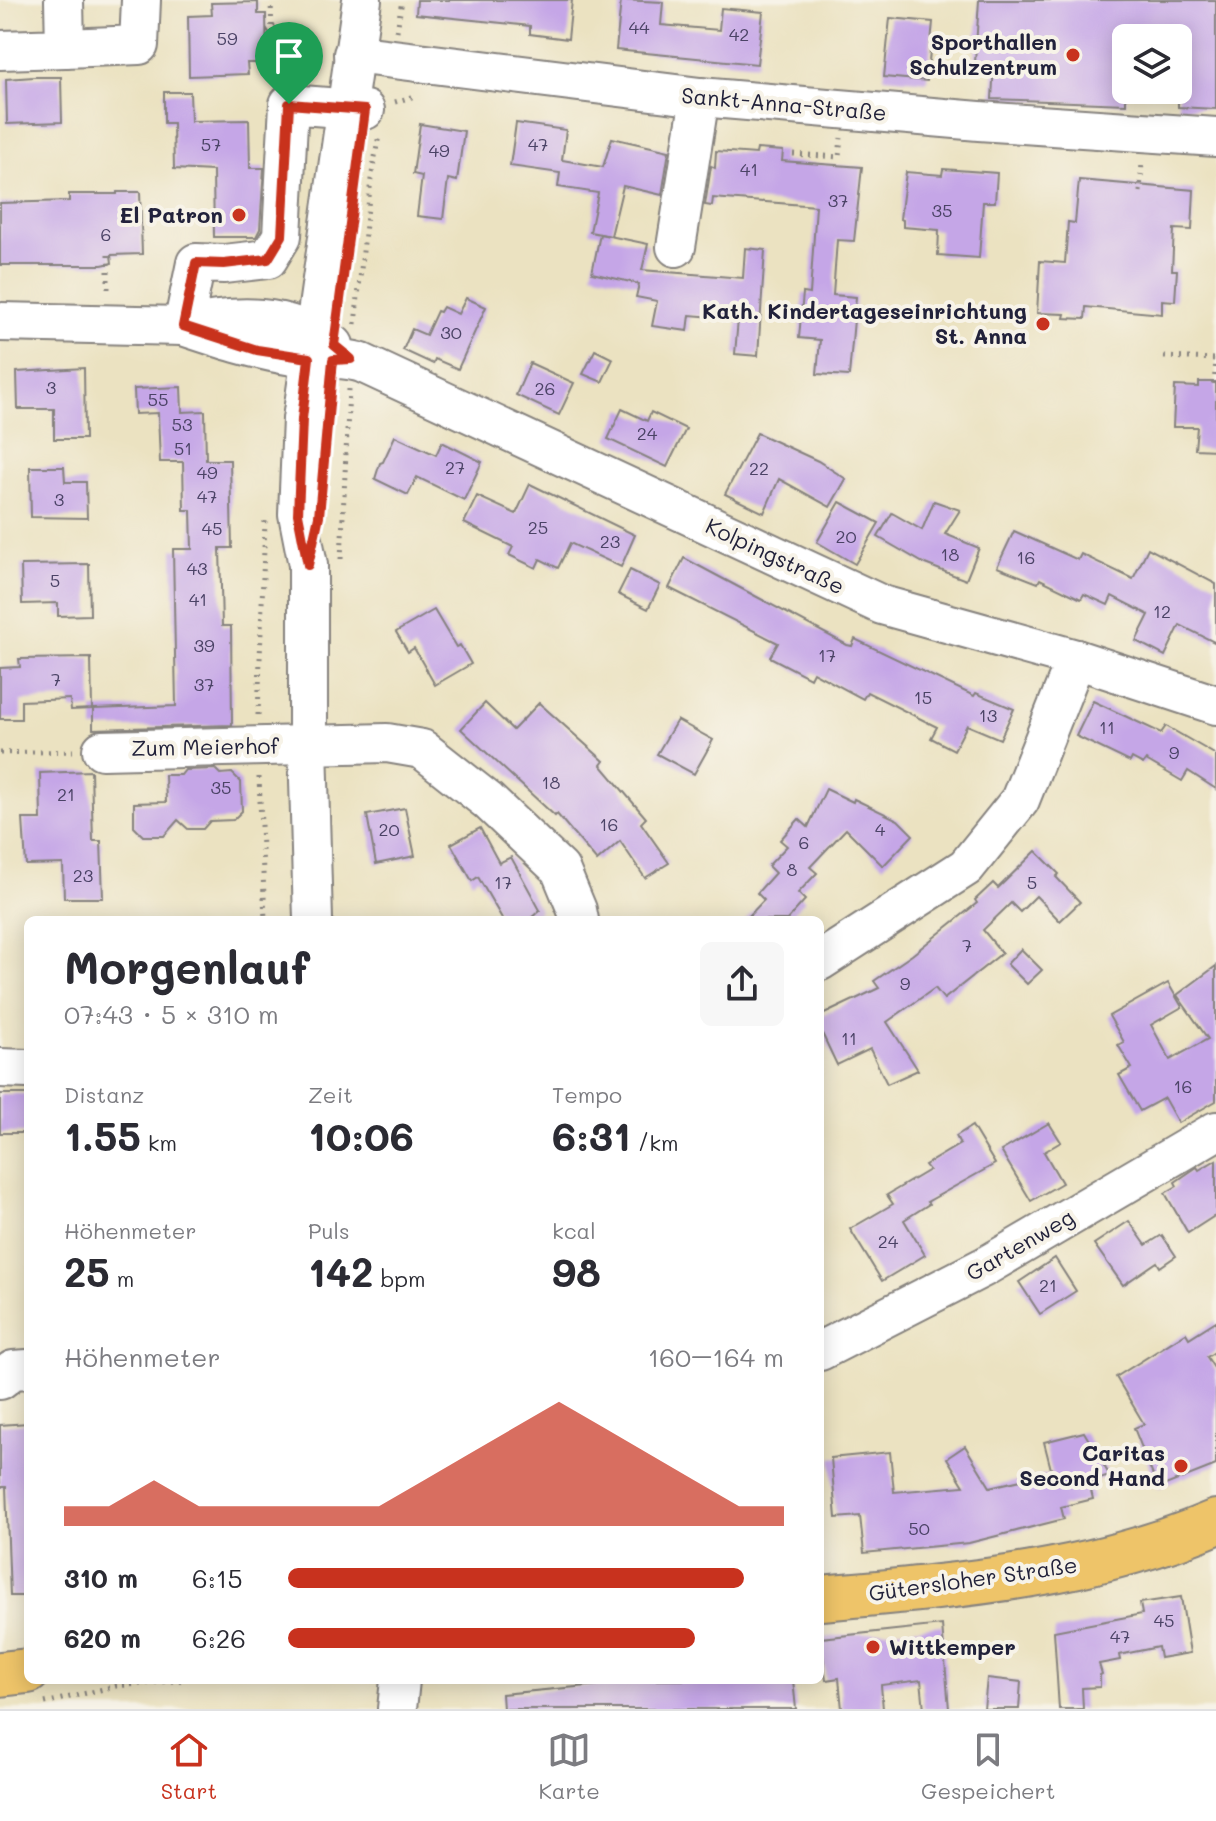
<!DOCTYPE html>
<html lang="de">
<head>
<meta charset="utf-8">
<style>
	body { margin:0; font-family:Mali,sans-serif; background:#f7f7f7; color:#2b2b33; height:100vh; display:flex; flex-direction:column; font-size:30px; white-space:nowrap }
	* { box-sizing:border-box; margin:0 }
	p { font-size:26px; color:#7c7c81 }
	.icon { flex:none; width:44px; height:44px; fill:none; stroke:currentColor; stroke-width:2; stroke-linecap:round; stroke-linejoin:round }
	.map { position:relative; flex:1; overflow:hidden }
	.panel { position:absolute; left:24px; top:916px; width:800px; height:768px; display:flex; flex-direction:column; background:#fff; border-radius:12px; box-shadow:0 4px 20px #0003 }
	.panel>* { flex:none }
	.fabs { position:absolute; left:1112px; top:24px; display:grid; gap:16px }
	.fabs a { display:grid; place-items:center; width:80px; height:80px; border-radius:12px; background:#fff; box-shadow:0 4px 20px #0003; font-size:40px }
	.pin { position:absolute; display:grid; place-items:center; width:68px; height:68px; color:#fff; margin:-82px -34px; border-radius:50% 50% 50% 0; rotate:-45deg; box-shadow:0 0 8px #0007 }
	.pin .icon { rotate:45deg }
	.round { display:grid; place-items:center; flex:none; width:84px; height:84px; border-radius:12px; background:#f7f7f7 }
	.overview { display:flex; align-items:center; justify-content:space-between; height:136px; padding:0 40px }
	h1 { font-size:44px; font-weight:700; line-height:60px }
	.metrics { display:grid; grid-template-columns:repeat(3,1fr); gap:12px; height:136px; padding:8px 40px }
	.metrics div { display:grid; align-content:center }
	.metrics b { font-size:40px; font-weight:700 }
	.metrics small { font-size:22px; font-weight:400 }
	.metrics p { font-size:22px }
	.chart { height:224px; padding:16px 40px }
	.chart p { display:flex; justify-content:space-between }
	.chart svg { width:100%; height:144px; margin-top:8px; fill:#c8321e; opacity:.7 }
	ul { padding:0 40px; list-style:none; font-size:26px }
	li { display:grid; grid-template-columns:128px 96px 1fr; align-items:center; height:60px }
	li i { height:20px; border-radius:10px; background:#c8321e }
	.tab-bar { display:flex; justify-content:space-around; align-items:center; height:112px; border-top:2px solid #e1e1e2; background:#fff; font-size:22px; color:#7c7c81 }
	.tab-bar a { display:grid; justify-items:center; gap:4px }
	.tab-bar .on { color:#c8321e }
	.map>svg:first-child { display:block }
	.building { fill:#c5a6e7 }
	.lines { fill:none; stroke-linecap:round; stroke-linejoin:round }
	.minor-casing { stroke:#86827e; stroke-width:42 }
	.major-casing { stroke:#86827e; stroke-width:48 }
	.path { stroke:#86827e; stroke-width:5; stroke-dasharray:2 6; stroke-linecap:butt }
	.minor { stroke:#fff; stroke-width:38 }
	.major { stroke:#eec469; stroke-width:44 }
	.route-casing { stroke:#fff; stroke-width:16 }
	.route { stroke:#c8321e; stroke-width:10 }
	.poi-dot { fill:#c8321e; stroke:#f7f3e8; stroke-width:3 }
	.labels { text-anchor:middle; stroke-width:8; stroke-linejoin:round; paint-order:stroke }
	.number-label { font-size:18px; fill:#4b4366 }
	.poi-label { font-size:22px; font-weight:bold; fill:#22223b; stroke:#f7f3e8; text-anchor:end }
	.street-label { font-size:22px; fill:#22223b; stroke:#f7f3e8 }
</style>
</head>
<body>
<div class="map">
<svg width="1216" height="1709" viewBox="0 0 1216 1709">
	<rect width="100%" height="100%" fill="#f7f3e8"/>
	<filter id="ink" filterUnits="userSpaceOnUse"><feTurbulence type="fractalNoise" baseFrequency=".0125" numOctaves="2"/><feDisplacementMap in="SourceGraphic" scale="16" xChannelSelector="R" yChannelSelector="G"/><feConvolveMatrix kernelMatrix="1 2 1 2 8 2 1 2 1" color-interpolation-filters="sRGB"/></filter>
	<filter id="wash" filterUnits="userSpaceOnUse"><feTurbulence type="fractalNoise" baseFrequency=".006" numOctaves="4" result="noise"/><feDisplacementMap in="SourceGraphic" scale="32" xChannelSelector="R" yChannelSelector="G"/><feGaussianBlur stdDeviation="1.8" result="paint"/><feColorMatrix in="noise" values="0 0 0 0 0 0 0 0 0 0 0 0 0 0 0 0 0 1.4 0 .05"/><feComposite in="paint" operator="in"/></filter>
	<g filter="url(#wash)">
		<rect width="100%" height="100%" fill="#ebe2c1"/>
		<g id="blocks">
			<g class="building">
				<path d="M417,0H572L568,39L530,34V26L416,14Z"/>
				<path d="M621,0L663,2L661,25L719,30L721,8L763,12L757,64L616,50Z"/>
				<path d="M979,0H1216V109L1178,107V38H1126V104L992,99L994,64L975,63Z"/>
				<path d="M258,2V14H266L267,63H247L248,74L189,76L188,16L212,15L211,3Z"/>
				<path d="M890,18L933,22L927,81L884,77Z"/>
				<path d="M34,77H61L62,122L7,124L6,79Z"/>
				<path d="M164,92H190L191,121L249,120L250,168H264L260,229L256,237H214L213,171L174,169L173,123H164Z"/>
				<path d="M516,123L566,130L562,160L603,167L612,138L669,151L662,195L623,186L611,236L590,232L598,193L558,187L560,173L510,166Z"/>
				<path d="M420,124L464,131L457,181L448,179L443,219L417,216L422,176L413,174Z"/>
				<path d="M757,149L783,151L782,161L862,167L854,241L837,240L833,295L856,297L849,376L817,374L820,340L799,338L803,293L810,294L816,206L713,198L712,206L705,205L711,166L715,168L716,151L756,154Z"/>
				<path d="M943,169L997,173L995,202H983L979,258L938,255L939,230L903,227V220L900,219L906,172L942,175Z"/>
				<path d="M1079,180L1194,190L1192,230L1174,229L1172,270H1177L1175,301L1162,300V314L1086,307L1085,319L1064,318L1065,314L1037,313L1040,261L1065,263L1068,222L1075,223Z"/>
				<path d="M117,192H140L142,254L111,255L112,263L102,265H0V203L69,201V194H117Z"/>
				<path d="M600,234L648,244L642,270L743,278L745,248L765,250L758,356L735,354L738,319L690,315L688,331L652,326L657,301L636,297L639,284L592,273Z"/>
				<path d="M466,298L486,307L458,369L435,359L433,364L403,350L412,329L426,335L437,311L440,312L443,307L458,314Z"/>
				<path d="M595,350L613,359L602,382L583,374Z"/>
				<path d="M530,363L574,383L559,415L516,395Z"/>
				<path d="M84,368L85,439H54V409H18L17,372Z"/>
				<path d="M1199,382H1216V450L1195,449L1197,427H1173L1175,386L1199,387Z"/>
				<path d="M181,387L182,412L205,411L206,460H230L232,548H220L222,626H231L232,725L93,729V709L176,706L173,549H192L191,510H184L183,462H160L158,413L135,414L134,389Z"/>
				<path d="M622,409L647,421L651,412L686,429L667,467L608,439Z"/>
				<path d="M757,433L818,461L846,479L830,507L779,479L764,513L725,494Z"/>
				<path d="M395,436L436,455L442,442L482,462L464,500L417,477L408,495L375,479L380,463L383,462Z"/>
				<path d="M30,467H64L65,482H86L87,518L31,517Z"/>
				<path d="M530,484L635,535L621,567L570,543L558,568L540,559L536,568L509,555L513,547L464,523L477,496L516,514Z"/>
				<path d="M934,501L960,510L945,534L979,548L966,580L925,564L878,537L892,513L922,530Z"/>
				<path d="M840,502L879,523L855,564L817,542Z"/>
				<path d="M1014,531L1078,560L1081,554L1133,579L1148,548L1216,584V643L1180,625L1165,656L1136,641L1149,615L1112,596L1108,605L1084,594L1081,599L1040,579L1038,583L997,567Z"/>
				<path d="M684,558L847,645L852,646L855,639L974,696L976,693L1014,709L1000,739L967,725L954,750L931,738L937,727L867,692L863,699L813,672L810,678L770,657L778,643L669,588Z"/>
				<path d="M89,564L90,615L58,616V603L22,604L21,565Z"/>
				<path d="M630,570L660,585L648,609L618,594Z"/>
				<path d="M434,610L456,647L460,645L471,664L435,685L414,648L408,652L396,632Z"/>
				<path d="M91,658L92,709L71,710L70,699L21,701V719H0V668L20,667L19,659Z"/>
				<path d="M1093,701L1161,733L1166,726L1216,755V789L1188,771L1182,781L1146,760L1143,764L1132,758L1130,762L1076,736Z"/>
				<path d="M485,703L513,730L539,703L604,761L601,765L646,818L641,823L669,863L645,878L620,841L597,861L557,814L555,816L461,729Z"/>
				<path d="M677,720L713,740L694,774L657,754Z"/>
				<path d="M215,769L220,774L232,773L241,782L242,811L233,820L210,821L203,829H188L178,820L164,836H143L134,827V803L166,802L165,775H181L185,770Z"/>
				<path d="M91,771L93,841H101L103,898H64L63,864L26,865L23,819H41L40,773Z"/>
				<path d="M826,789L853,802L854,799L898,820L913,835L883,866L846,829L810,867L817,873L798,893L805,900L787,920H745L764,900L757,893L775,873L768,866L787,846L780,840L799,819L808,827Z"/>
				<path d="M405,808L415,856L376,864L367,815Z"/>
				<path d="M480,828L499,863L511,857L540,910L529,920H503L478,877L472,881L451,844Z"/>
				<path d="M1036,851L1059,874L1056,877L1080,902L1060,921L1036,896L1020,912L1011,903L983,930L1002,953L944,999L935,988L887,1022L918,1070L887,1084L870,1049L837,1065L820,1029V1016L879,988L874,981L912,955L977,903L975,900L993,883L998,888Z"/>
				<path d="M1021,949L1042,970L1027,984L1007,964Z"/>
				<path d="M1216,966V1101L1178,1123L1164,1098L1140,1111L1119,1075L1132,1068L1118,1045L1124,1042L1109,1016L1168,983L1182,1007L1151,1025L1170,1060L1208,1039L1177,995Z"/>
				<rect x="0" y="1094" width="28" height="39"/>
				<path d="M1049,1123L1061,1142L1044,1152L1062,1183L1031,1201L1001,1151Z"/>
				<path d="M972,1126L995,1164L927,1202L929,1204L904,1220L925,1255L882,1281L850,1229L893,1204L887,1195L929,1170L925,1165L960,1144L956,1136Z"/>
				<path d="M1216,1160V1215L1188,1233L1165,1193L1177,1186L1175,1182L1197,1167L1199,1170Z"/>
				<path d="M1129,1221L1146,1245L1162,1235L1176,1256L1160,1267L1157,1262L1123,1285L1094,1244Z"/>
				<path d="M1055,1258L1076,1291L1040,1314L1019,1282Z"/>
				<path d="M1216,1321V1351L1207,1357L1216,1371V1465L1158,1488L1134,1428L1144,1424L1116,1377L1186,1333L1189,1338Z"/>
				<path d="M28,1423V1596H10L6,1487H0V1425Z"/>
				<path d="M1084,1432L1110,1476L1089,1482L1093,1499L1061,1507L1064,1519L969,1543L864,1553L860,1516L836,1518L831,1458L890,1452L894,1492L964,1486L947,1458L965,1446L990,1487L1052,1473L1044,1442Z"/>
				<path d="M1181,1597L1190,1653L1160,1658L1158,1647L1119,1655L1120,1660L1099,1664L1102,1674L1100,1675V1687L1082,1688L1083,1709H1059L1054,1631L1142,1614L1140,1603Z"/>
				<path d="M942,1625L949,1709H924L921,1680L881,1685L883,1709H842L839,1678L826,1680L821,1638Z"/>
				<path d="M987,1678L1021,1682L1019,1709H984Z"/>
				<path d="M652,1680H793L796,1709H503L502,1694Z"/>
			</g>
		</g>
	</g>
	<g filter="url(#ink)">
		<use href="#blocks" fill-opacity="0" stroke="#86827e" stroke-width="2"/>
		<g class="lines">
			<g class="minor-casing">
				<g id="minor">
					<path d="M65,48L139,45L141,0"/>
					<path d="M0,50L65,48L64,0"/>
					<path d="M353,54L700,97L979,121L1216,137"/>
					<path d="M676,247L700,97"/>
					<path d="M0,322L183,326C239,314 285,313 334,345"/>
					<path d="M183,326C219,338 255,350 293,356C316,360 341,356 362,363L882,605L1076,659L1216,705"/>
					<path d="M183,326L196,263L224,264L268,259L282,236L289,104L365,110"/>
					<path d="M102,750L387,743L422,749L488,801L560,869L577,910L579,920"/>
					<path d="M313,920L308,745V565L298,514L302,419L362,0"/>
					<path d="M820,961L966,867L1020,800L1076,659"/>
					<path d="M0,1068L28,1069"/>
					<path d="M820,1351L984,1267L1216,1131"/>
					<path d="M0,1380L13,1370L28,1369"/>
					<path d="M397,1709L400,1680"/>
				</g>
			</g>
			<g class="major-casing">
				<g id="major">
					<path d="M820,1598C955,1586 1090,1576 1216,1522"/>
					<path d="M0,1674L28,1671"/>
				</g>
			</g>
			<g class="path">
				<path d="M271,0L273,79"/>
				<path d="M267,31L280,23"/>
				<path d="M397,31L402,0"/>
				<path d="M395,102L415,96"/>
				<path d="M793,154L839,157L841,138"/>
				<path d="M1140,192L1142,162"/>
				<path d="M108,255V294"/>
				<path d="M355,324L371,179L379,135"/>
				<path d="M1164,357L1216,359"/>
				<path d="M1214,384L1216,360"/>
				<path d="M341,559L349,389"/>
				<path d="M258,715L265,521"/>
				<path d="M0,753L73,751"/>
				<path d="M259,777L265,920"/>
				<path d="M45,1703L116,1686L183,1680"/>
			</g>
			<use href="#minor" class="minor"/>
			<use href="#major" class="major"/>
		</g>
	</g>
	<g class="lines" filter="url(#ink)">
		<g class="route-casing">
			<path id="route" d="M289,104L365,110L334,345L351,359L333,360L319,516L308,565L298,514L302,419L309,358L257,350L183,326L196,263L224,264L268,259L282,236Z"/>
		</g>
		<use href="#route" class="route"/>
	</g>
	<g class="poi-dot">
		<circle cx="1073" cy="55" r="8"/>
		<circle cx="239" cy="215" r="8"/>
		<circle cx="1043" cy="324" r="8"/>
		<circle cx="1181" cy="1466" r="8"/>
		<circle cx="873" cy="1647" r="8"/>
	</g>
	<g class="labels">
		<g class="number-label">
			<text x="639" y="34">44</text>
			<text x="739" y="41">42</text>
			<text x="227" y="45">59</text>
			<text x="211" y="151">57</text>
			<text x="538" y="151">47</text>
			<text x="439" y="157">49</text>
			<text x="749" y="176">41</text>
			<text x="838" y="207">37</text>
			<text x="942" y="217">35</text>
			<text x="106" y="241">6</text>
			<text x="451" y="339">30</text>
			<text x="51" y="394">3</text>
			<text x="545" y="395">26</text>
			<text x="158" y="406">55</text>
			<text x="182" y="431">53</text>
			<text x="647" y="440">24</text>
			<text x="183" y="455">51</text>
			<text x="455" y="474">27</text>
			<text x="759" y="475">22</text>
			<text x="207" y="479">49</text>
			<text x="207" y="503">47</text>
			<text x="59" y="506">3</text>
			<text x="538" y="534">25</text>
			<text x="212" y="535">45</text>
			<text x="846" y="543">20</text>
			<text x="610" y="548">23</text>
			<text x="950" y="561">18</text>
			<text x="1026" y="564">16</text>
			<text x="197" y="575">43</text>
			<text x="55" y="587">5</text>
			<text x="198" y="606">41</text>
			<text x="1162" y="618">12</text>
			<text x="204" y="652">39</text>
			<text x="827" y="662">17</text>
			<text x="56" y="686">7</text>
			<text x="204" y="691">37</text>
			<text x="923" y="704">15</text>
			<text x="988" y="722">13</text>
			<text x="1107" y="734">11</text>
			<text x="1174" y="759">9</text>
			<text x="551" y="789">18</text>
			<text x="221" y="794">35</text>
			<text x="66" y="801">21</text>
			<text x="609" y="831">16</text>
			<text x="389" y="836">20</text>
			<text x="880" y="836">4</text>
			<text x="804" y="849">6</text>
			<text x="792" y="876">8</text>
			<text x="83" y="882">23</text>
			<text x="503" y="889">17</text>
			<text x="1032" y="889">5</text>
			<text x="967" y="952">7</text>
			<text x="905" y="990">9</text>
			<text x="849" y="1045">11</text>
			<text x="1183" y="1093">16</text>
			<text x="888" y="1248">24</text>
			<text x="1048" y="1292">21</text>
			<text x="919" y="1535">50</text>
			<text x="1164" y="1627">45</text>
			<text x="1120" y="1643">47</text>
		</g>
		<g class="poi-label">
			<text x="1057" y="50">Sporthallen<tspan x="1057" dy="25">Schulzentrum</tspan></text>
			<text x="223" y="223">El Patron</text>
			<text x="1027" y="319">Kath. Kindertageseinrichtung<tspan x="1027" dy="25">St. Anna</tspan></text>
			<text x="1165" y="1461">Caritas<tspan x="1165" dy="25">Second Hand</tspan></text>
			<text x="889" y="1655" text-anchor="start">Wittkemper</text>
		</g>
		<g class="street-label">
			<text transform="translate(784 104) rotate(5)" y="8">Sankt-Anna-Straße</text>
			<text transform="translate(775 556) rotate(25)" y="8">Kolpingstraße</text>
			<text transform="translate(205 747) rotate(-1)" y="8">Zum Meierhof</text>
			<text transform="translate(1020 1245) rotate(-30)" y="8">Gartenweg</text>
			<text transform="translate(973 1579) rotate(-8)" y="8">Gütersloher Straße</text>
		</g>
	</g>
</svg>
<div class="fabs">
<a><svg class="icon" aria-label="layers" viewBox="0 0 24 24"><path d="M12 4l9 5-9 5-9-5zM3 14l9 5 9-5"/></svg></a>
</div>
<div class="pin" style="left:289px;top:104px;background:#1e9e55"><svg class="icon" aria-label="arrive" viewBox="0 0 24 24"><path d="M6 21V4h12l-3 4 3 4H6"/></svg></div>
<section class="panel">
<div class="overview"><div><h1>Morgenlauf</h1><p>07:43 · 5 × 310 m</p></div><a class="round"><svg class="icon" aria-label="share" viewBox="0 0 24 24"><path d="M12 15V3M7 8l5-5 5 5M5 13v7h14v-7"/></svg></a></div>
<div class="metrics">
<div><p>Distanz</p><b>1.55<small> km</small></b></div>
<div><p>Zeit</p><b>10:06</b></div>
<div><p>Tempo</p><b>6:31<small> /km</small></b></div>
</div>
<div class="metrics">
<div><p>Höhenmeter</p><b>25<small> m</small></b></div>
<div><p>Puls</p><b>142<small> bpm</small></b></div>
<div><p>kcal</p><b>98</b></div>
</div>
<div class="chart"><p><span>Höhenmeter</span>160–164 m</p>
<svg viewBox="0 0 160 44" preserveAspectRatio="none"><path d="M0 44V38L10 38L20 30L30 38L40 38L50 38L60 38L70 38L80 30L90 22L100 14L110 6L120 14L130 22L140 30L150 38L160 38V44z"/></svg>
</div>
<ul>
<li><b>310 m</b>6:15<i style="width:92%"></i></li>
<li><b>620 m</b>6:26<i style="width:82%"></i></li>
</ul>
</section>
</div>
<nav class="tab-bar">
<a class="on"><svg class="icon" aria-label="home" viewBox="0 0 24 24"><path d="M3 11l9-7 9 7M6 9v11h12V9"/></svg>Start</a>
<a><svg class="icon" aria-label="map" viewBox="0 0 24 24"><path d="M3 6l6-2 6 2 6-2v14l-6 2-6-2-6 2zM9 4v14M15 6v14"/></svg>Karte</a>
<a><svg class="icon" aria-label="saved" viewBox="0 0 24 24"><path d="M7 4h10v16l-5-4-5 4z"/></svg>Gespeichert</a>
</nav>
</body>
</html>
